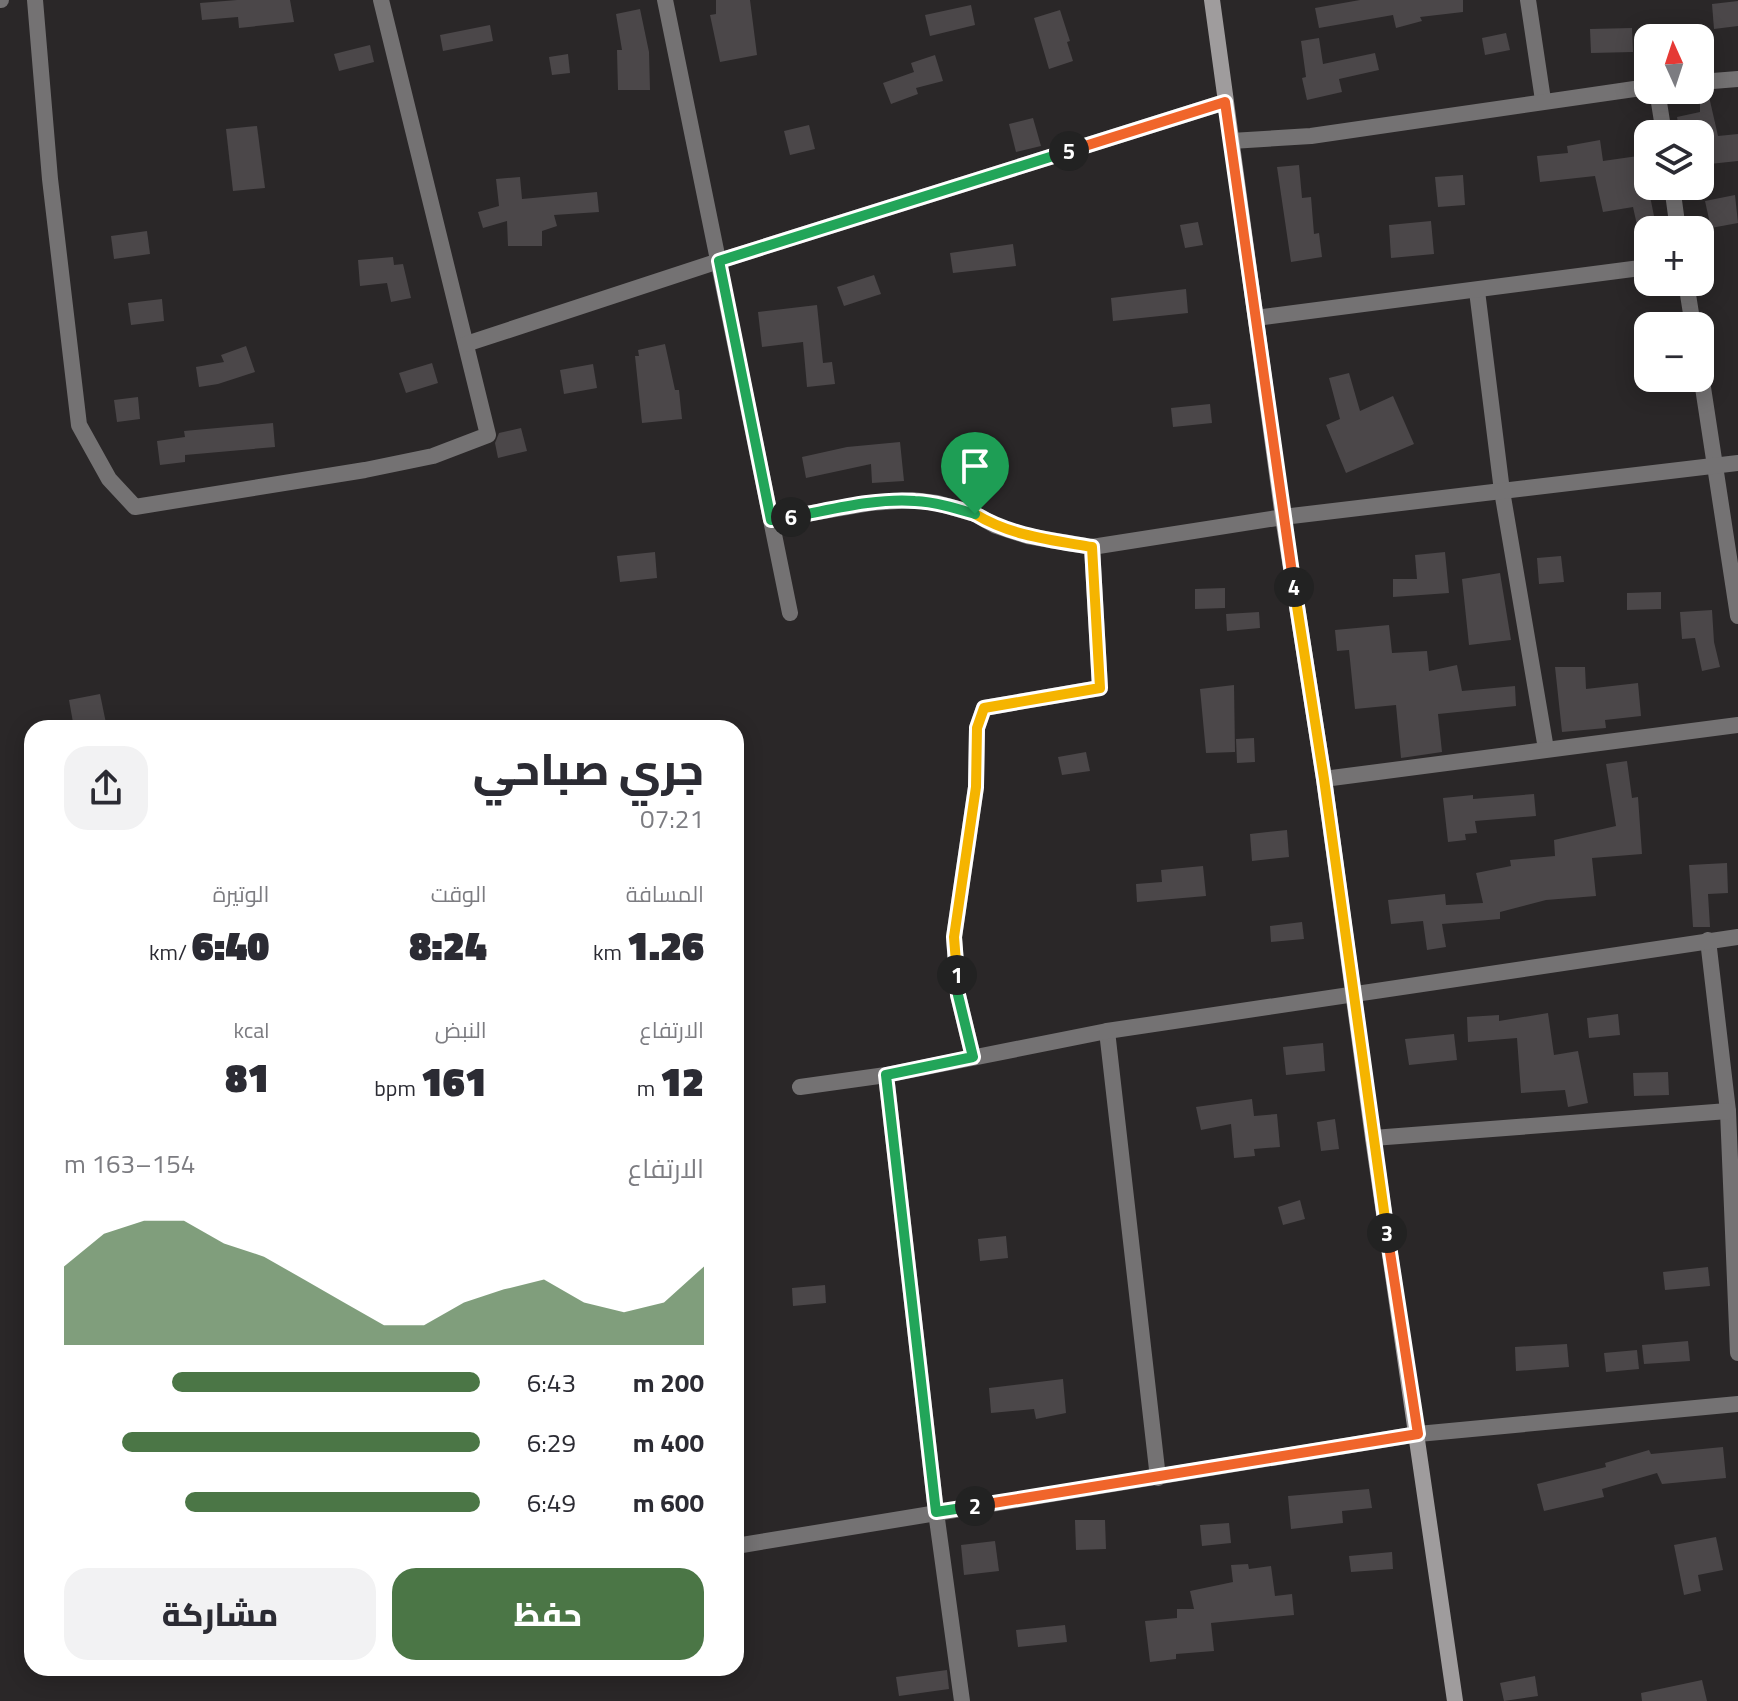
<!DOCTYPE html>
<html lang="ar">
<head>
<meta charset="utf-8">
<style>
	body { margin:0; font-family:"Titillium Web",Cairo,sans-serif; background:#f2f2f3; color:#2b2b33; direction:rtl; height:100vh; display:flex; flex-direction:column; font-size:30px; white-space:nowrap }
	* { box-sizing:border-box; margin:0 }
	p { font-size:26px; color:#7c7c81 }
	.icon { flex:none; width:44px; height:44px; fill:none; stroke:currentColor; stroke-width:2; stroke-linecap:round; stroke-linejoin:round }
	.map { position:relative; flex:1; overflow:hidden; direction:ltr }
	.details { position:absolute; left:24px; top:720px; width:720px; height:956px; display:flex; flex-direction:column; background:#fff; border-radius:24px; box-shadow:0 4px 20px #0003; direction:rtl }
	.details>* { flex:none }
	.needle { width:52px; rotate:357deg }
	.buttons { position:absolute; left:1634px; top:24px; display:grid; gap:16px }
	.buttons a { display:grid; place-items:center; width:80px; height:80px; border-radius:16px; background:#fff; box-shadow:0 4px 20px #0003; font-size:40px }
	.pin { position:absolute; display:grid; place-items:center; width:68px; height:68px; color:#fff; margin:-82px -34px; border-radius:50% 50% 50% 0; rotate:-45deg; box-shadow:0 0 8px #0007 }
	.pin .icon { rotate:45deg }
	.km { position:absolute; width:40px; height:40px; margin:-20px; border-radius:50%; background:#222; color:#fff; font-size:22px; line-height:40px; text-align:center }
	.round { display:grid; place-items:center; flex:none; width:84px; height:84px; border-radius:24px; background:#f2f2f3 }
	.summary { display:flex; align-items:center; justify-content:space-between; height:136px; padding:0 40px }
	h1 { font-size:44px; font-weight:800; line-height:60px }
	.stats { display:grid; grid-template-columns:repeat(3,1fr); gap:12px; height:136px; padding:8px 40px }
	.stats div { display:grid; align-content:center }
	.stats b { font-size:40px; font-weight:800 }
	.stats small { font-size:22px; font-weight:400 }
	.stats p { font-size:22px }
	.chart { height:224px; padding:16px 40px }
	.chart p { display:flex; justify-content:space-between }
	.chart svg { width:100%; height:144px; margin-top:8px; fill:#4b7646; opacity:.7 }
	.button { display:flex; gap:16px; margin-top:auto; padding:16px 40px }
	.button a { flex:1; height:92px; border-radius:24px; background:#4b7646; color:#fff; font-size:32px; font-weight:800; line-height:92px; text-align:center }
	.button a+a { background:#f2f2f3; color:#2b2b33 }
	ul { padding:0 40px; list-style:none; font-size:26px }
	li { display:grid; grid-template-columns:128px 96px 1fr; align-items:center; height:60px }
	li i { height:20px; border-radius:10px; background:#4b7646 }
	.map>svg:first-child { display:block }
	.building { fill:#4b4749 }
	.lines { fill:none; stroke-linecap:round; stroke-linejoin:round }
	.street { stroke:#747273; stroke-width:16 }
	.secondary { stroke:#9f9c9d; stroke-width:16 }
	.split-1-casing { stroke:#fff; stroke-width:16 }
	.split-2-casing { stroke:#fff; stroke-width:16 }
	.split-3-casing { stroke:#fff; stroke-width:16 }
	.split-4-casing { stroke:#fff; stroke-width:16 }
	.split-5-casing { stroke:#fff; stroke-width:16 }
	.split-6-casing { stroke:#fff; stroke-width:16 }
	.split-7-casing { stroke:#fff; stroke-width:16 }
	.split-1 { stroke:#f5b400; stroke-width:10 }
	.split-2 { stroke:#22a559; stroke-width:10 }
	.split-3 { stroke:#f0652b; stroke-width:10 }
	.split-4 { stroke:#f5b400; stroke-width:10 }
	.split-5 { stroke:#f0652b; stroke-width:10 }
	.split-6 { stroke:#22a559; stroke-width:10 }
	.split-7 { stroke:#22a559; stroke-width:10 }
</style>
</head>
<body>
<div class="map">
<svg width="1738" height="1701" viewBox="0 0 1738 1701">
	<rect width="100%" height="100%" fill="#2a2728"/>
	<g class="building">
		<path d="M237,0H290L294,22L239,28L238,17L202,20L200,3Z"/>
		<path d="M716,0H750L757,55L720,62L710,15L716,14Z"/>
		<path d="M1360,0H1463V12L1420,17L1422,21L1396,28L1393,15L1319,28L1315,8Z"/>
		<path d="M1738,1V26L1714,29L1712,4Z"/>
		<path d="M971,5L975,25L930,36L925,15Z"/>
		<path d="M640,9L649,52L650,90H618L617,50H622L616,14Z"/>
		<path d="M1060,10L1070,41L1067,42L1073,61L1049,69L1034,18Z"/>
		<path d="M490,25L493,41L443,51L440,35Z"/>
		<path d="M1632,28L1633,52L1591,53L1590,29Z"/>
		<path d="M1506,33L1510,50L1485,55L1482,38Z"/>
		<path d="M1319,38L1323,64L1375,53L1379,70L1339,79L1342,92L1307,100L1302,78L1306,77L1301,41Z"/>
		<path d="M370,45L374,62L339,71L334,54Z"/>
		<path d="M568,54L570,73L552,75L549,57Z"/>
		<path d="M935,55L943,81L916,88L918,94L891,104L883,83L914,72L911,63Z"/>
		<path d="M1708,92L1718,136L1738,134V161L1700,165V134H1680L1677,117L1700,112V93Z"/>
		<path d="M1033,118L1041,146L1016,152L1009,124Z"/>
		<path d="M809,125L815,149L790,155L784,131Z"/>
		<path d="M257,126L265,188L233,191L226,129Z"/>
		<path d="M1600,140L1603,161L1638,156L1644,192L1649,191L1655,221L1637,225L1633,207L1603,212L1595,176L1540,182L1537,156L1568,153L1567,146Z"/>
		<path d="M1299,165L1302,198L1311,197L1314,234L1319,233L1322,257L1291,262L1277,167Z"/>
		<path d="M1463,175L1465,205L1438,207L1435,177Z"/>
		<path d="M520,177L522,199L597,192L599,212L554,215L557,226L542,231V246H508L507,221L483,228L478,212L499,206L496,179Z"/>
		<path d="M1735,195L1738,223L1711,228L1705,201Z"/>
		<path d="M1431,221L1434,254L1391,258L1389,225Z"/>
		<path d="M1198,222L1203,245L1185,248L1180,225Z"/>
		<path d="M147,231L150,254L114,259L111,236Z"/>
		<path d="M1013,244L1016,266L953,273L950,253Z"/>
		<path d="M393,257L394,265L403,264L411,298L391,302L387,283L360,286L358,260Z"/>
		<path d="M874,275L881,294L844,306L837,287Z"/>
		<path d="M1186,289L1188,313L1113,321L1111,298Z"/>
		<path d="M162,299L164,321L131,325L128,303Z"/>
		<path d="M817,305L823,363L832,362L835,384L807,387L803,342L762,347L758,312Z"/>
		<path d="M665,344L675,390H679L682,419L642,423L635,356H639L638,350Z"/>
		<path d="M246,346L255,372L218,384L199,387L196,367L224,362L221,355Z"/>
		<path d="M432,363L438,383L406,393L399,373Z"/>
		<path d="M593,364L597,388L564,394L560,370Z"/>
		<path d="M1349,373L1360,411L1393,396L1414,444L1346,473L1326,425L1340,419L1329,378Z"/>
		<path d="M138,397L140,419L117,422L114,400Z"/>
		<path d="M1210,404L1212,423L1173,427L1171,408Z"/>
		<path d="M273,423L275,447L185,455V462L160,465L157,441L185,437L184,431Z"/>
		<path d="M521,428L527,451L498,458L495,443L499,433Z"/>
		<path d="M900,442L904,481L872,483L871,464L806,478L802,457L847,447Z"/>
		<path d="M655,552L657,578L620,582L617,556Z"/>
		<path d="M1445,552L1449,593L1393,597V579H1417L1415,555Z"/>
		<path d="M1561,556L1564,582L1539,584L1537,558Z"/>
		<path d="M1500,573L1511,640L1469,645L1462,579Z"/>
		<path d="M1225,588V608L1195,609V589Z"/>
		<path d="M1661,592V609L1627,610V593Z"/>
		<path d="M1712,610L1714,642L1720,667L1702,671L1695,638L1682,639L1680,612Z"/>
		<path d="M1259,612L1260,628L1227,631L1226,614Z"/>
		<path d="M1389,625L1392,653L1427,651L1429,671L1457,665L1462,691L1515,686L1516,706L1438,714L1442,752L1401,758L1396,705L1355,709L1349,650L1337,651L1335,630Z"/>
		<path d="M1555,667H1585L1586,689L1638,683L1641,716L1605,720L1606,728L1562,732Z"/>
		<path d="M1234,685L1235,752L1206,753L1200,689Z"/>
		<path d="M100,694L107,728H74L69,700Z"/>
		<path d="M1254,738L1255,762L1237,763L1236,739Z"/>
		<path d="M1086,752L1090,771L1062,775L1058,757Z"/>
		<path d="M1627,761L1632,798L1638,797L1642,854L1592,858L1596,896L1546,900L1500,912V919L1442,924L1446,947L1427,950L1423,921L1391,924L1388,900L1445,894L1446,905L1483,903L1476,873L1511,866L1510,860L1555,856L1554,840L1616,826L1606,764Z"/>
		<path d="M1534,794L1536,816L1475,821L1477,833L1465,834L1466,840L1448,842L1443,798L1473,795V799Z"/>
		<path d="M1287,830L1289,857L1252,861L1250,834Z"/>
		<path d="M1727,863L1728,893L1708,894L1710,927H1693L1689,865Z"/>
		<path d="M1203,866L1206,896L1137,902L1136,884L1162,882L1161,870Z"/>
		<path d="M1302,922L1304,939L1271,942L1270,926Z"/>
		<path d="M1548,1013L1554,1055L1578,1051L1588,1103L1568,1107L1565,1090L1521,1093L1517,1038L1468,1042L1467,1017L1499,1015V1021Z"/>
		<path d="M1618,1014L1620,1035L1589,1038L1587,1018Z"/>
		<path d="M1454,1034L1457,1060L1409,1065L1405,1039Z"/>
		<path d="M1323,1043L1325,1071L1286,1075L1283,1047Z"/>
		<path d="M1668,1072L1669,1095L1634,1096L1633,1073Z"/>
		<path d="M1252,1099L1254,1116L1277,1114L1280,1147L1254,1149L1255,1156L1234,1158L1231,1124L1201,1130L1196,1107Z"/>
		<path d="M1335,1119L1339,1149L1321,1151L1317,1122Z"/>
		<path d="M1300,1200L1305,1219L1283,1225L1278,1207Z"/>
		<path d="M1006,1236L1008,1258L980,1261L978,1239Z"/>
		<path d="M1708,1267L1710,1286L1665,1290L1663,1272Z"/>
		<path d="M825,1285L826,1303L793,1306L792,1288Z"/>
		<path d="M1688,1341L1690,1361L1644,1364L1642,1345Z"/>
		<path d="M1567,1344L1569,1367L1516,1371L1515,1347Z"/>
		<path d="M1637,1350L1639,1369L1606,1372L1604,1353Z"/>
		<path d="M1063,1379L1066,1413L1036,1419L1034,1409L991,1413L989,1388Z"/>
		<path d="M1723,1447L1726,1478L1662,1484L1657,1473L1602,1489L1604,1497L1544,1511L1537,1484L1606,1467L1605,1463L1649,1450L1651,1454Z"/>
		<path d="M1369,1489L1372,1508L1342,1511L1343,1523L1291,1529L1288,1496Z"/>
		<path d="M1075,1520H1105L1106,1549L1076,1550Z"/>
		<path d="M1229,1523L1231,1543L1202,1546L1200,1525Z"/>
		<path d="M1716,1537L1723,1570L1698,1575L1701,1591L1684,1595L1674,1545Z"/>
		<path d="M995,1541L999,1571L964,1575L961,1545Z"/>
		<path d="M1392,1552L1393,1569L1351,1572L1349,1556Z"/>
		<path d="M1248,1564L1249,1569L1271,1566L1275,1596L1292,1594L1294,1615L1211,1623L1214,1651L1176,1654V1659L1150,1662L1145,1621L1177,1618V1609H1194L1190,1591L1233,1582L1231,1565Z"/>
		<path d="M1065,1625L1067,1642L1018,1647L1016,1630Z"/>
		<path d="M947,1670L949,1689L899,1696L896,1677Z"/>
		<path d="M1535,1676L1538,1696L1504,1701L1500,1683Z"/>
		<path d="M1702,1680L1707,1701H1642L1641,1693Z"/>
	</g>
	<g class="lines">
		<g class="street">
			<path d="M0,0H1"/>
			<path d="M35,0L50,179L79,425L109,479L135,507L365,470L433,456L488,435L381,0"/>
			<path d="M665,0L790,613"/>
			<path d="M1528,0L1543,100"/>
			<path d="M1700,82L1738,79"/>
			<path d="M1657,90L1664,134"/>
			<path d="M1231,141L1311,136L1648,87"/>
			<path d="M1672,186L1678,230"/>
			<path d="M1686,282L1693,326"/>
			<path d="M1477,291L1502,491L1546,749"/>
			<path d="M1256,318L1648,267"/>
			<path d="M466,344L719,261L1225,102"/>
			<path d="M1700,368L1738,616"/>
			<path d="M771,520L870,503L912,500L937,503L975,514L996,526L1027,536L1092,547L1283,517L1738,463"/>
			<path d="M1324,779L1738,725"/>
			<path d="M1708,940L1728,1111L1738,1353"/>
			<path d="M1107,1031L1158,1478"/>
			<path d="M973,1057L958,995L954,937L976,787L977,728L984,708L1100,688L1092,547"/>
			<path d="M886,1075L936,1512L962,1701"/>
			<path d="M800,1087L886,1075L1107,1031L1738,937"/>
			<path d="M1373,1138L1728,1111"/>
			<path d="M736,1546L1418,1434L1738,1404"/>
		</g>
		<path class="secondary" d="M1212,0L1283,517L1324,779L1373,1138L1455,1701"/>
	</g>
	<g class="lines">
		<g class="split-1-casing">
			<path id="split-1" d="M957,975L954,937L976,787L977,728L984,708L1100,688L1092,547C1051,540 1011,536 975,514"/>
		</g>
		<g class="split-2-casing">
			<path id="split-2" d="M957,975L958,995L973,1057L886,1075L936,1512L975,1506"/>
		</g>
		<g class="split-3-casing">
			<path id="split-3" d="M975,1506L1418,1434L1387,1233"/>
		</g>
		<g class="split-4-casing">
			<path id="split-4" d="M1294,587L1324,779L1387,1233"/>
		</g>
		<g class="split-5-casing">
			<path id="split-5" d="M1069,151L1225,102L1294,587"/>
		</g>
		<g class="split-6-casing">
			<path id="split-6" d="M791,517L771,520L719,261L1069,151"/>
		</g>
		<g class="split-7-casing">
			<path id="split-7" d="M791,517C831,510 874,498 915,501C936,502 955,508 975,514"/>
		</g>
		<use href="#split-1" class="split-1"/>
		<use href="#split-2" class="split-2"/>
		<use href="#split-3" class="split-3"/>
		<use href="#split-4" class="split-4"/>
		<use href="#split-5" class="split-5"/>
		<use href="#split-6" class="split-6"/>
		<use href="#split-7" class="split-7"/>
	</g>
</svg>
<div class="buttons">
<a><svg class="needle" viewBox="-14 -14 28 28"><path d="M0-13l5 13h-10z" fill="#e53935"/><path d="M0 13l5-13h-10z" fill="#7c7c81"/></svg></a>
<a><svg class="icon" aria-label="layers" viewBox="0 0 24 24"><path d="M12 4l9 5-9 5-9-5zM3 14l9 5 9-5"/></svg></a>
<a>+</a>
<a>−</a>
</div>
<div class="pin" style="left:975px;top:514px;background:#1e9e55"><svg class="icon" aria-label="arrive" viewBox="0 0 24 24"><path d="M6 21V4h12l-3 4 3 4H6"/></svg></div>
<b class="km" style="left:957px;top:975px">1</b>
<b class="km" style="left:975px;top:1506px">2</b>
<b class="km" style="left:1387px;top:1233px">3</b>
<b class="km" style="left:1294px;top:587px">4</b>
<b class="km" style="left:1069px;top:151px">5</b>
<b class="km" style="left:791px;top:517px">6</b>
<section class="details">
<div class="summary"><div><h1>جري صباحي</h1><p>07:21</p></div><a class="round"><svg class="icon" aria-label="share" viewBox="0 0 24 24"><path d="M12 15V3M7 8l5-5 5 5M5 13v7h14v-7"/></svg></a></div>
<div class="stats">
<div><p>المسافة</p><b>1.26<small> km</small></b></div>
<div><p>الوقت</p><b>8:24</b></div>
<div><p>الوتيرة</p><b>6:40<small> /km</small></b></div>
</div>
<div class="stats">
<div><p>الارتفاع</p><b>12<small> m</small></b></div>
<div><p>النبض</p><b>161<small> bpm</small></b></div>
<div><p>kcal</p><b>81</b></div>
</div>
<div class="chart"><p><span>الارتفاع</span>154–163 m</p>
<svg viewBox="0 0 160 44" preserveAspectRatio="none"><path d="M0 44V20L10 10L20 6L30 6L40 13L50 17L60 24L70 31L80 38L90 38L100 31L110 27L120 24L130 31L140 34L150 31L160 20V44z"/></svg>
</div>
<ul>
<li><b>200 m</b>6:43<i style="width:74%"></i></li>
<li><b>400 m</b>6:29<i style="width:86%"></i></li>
<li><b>600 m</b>6:49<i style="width:71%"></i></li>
</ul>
<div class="button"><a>حفظ</a><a>مشاركة</a></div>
</section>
</div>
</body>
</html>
